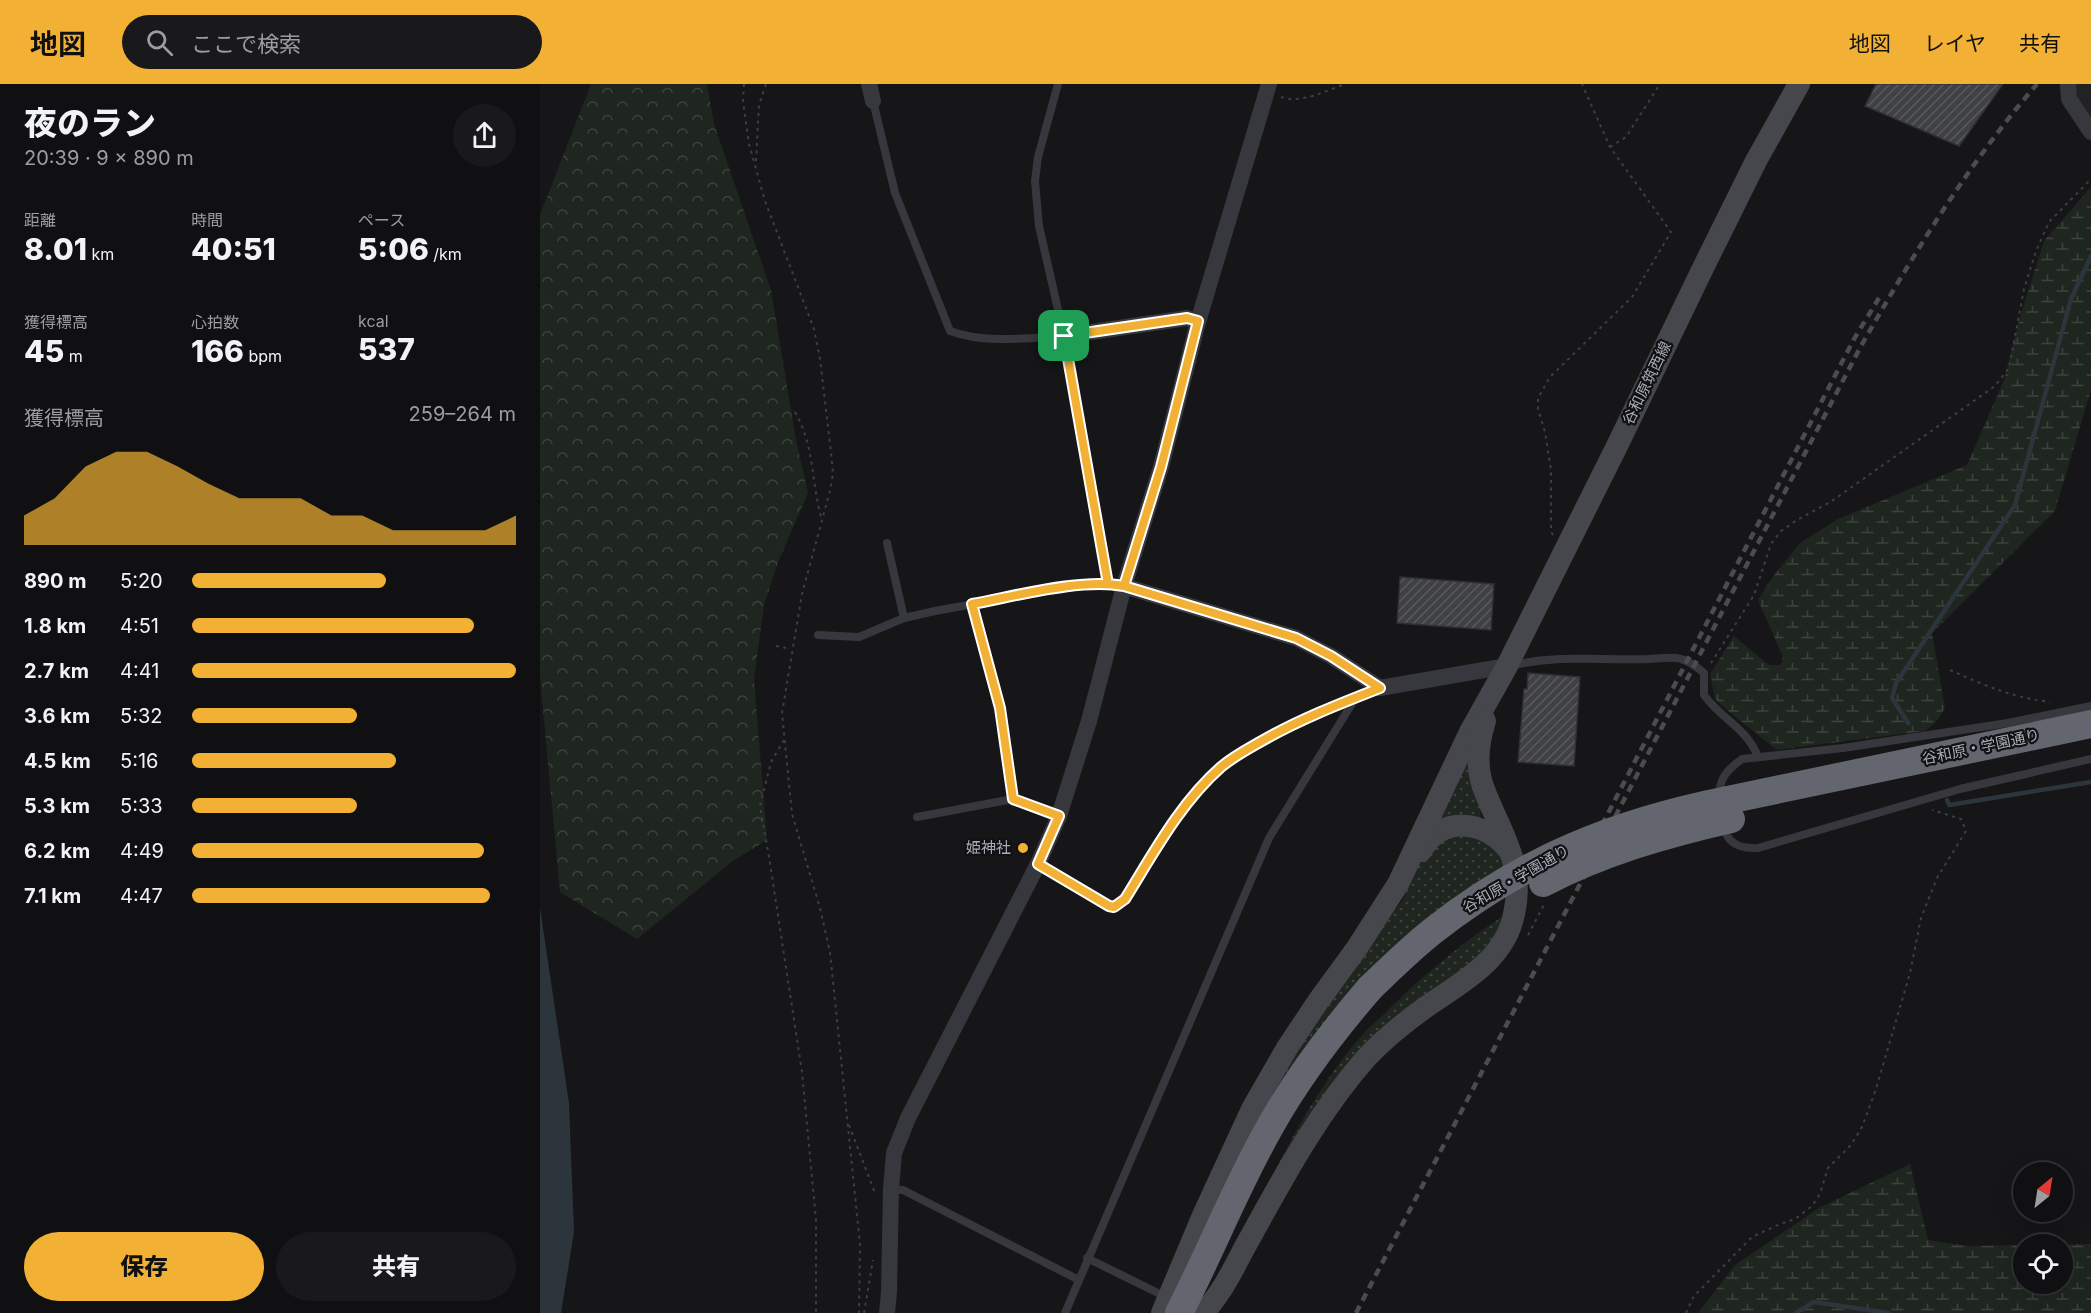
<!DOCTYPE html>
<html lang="ja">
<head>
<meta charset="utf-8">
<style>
	body { margin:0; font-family:Inter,"Noto Sans JP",sans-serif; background:#19191b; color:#f1f3f6; height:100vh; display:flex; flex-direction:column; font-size:22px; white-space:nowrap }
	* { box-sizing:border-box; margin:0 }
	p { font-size:20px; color:#9c9d9f }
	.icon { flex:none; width:33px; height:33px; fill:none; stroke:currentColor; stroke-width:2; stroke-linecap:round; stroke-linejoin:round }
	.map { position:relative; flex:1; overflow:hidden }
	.panel { display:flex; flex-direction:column; background:#101012; width:540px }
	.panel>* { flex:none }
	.needle { width:39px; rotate:30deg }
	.fabs { position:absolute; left:1473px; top:1078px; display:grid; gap:12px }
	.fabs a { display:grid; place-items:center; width:60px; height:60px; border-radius:50%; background:#101012; box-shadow:0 6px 24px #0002,0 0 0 2px #303032; font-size:30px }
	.pin { position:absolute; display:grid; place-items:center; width:51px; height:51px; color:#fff; margin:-26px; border-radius:12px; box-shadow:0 3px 9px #0006 }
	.round { display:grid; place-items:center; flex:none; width:63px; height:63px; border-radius:32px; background:#19191b }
	.head { display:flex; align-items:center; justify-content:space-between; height:102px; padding:0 24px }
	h1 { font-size:33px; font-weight:800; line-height:45px }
	.stats { display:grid; grid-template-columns:repeat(3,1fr); gap:9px; height:102px; padding:6px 24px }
	.stats div { display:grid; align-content:center }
	.stats b { font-size:30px; font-weight:800 }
	.stats small { font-size:16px; font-weight:400 }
	.stats p { font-size:16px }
	.chart { height:168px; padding:12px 24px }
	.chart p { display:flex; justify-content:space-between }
	.chart svg { width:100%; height:108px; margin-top:6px; fill:#f2b134; opacity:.7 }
	.button { display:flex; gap:12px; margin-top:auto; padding:12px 24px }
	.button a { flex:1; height:69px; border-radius:36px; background:#f2b134; color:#111; font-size:24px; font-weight:800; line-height:69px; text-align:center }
	.button a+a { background:#19191b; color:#f1f3f6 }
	ul { padding:0 24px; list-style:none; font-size:20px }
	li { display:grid; grid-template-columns:96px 72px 1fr; align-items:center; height:45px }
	li i { height:15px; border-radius:8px; background:#f2b134 }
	header { display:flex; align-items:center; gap:36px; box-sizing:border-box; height:84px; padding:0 30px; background:#f2b134; color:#111 }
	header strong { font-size:28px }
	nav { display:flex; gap:33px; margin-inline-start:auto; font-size:21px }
	.search { width:420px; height:54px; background:#19191b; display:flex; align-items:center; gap:15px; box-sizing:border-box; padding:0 21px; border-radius:33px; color:#9c9d9f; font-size:22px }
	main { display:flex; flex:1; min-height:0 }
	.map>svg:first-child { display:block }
	.built { fill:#222225 }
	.green { fill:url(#green-dots) }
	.forest { fill:url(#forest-crowns) }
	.wetland { fill:url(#wetland-marsh) }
	.water { fill:#2c353c }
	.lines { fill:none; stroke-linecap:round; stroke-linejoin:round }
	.stream { stroke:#2c353c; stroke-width:4.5 }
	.building { fill:url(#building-hatch); stroke:#303034; stroke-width:1.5 }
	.path { stroke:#3d3f44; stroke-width:2; stroke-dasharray:3 4.5; stroke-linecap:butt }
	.lane { stroke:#37383d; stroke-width:8 }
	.street { stroke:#37383d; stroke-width:16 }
	.secondary { stroke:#45474d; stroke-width:22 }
	.highway { stroke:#63666e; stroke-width:28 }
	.rail { stroke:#4a4c52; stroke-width:4.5; stroke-dasharray:8 6; stroke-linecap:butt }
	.highway-bridge { stroke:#63666e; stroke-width:28 }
	.route-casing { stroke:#fff; stroke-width:12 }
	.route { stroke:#f2b134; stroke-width:8 }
	.poi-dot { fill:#f2b134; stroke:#111113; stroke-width:2 }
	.labels { text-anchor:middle; stroke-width:4.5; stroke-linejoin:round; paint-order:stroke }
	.street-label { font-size:15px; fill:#a8adb8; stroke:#111113 }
	.poi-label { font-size:15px; fill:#a8adb8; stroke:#111113; text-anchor:end }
</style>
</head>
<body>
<header>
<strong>地図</strong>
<div class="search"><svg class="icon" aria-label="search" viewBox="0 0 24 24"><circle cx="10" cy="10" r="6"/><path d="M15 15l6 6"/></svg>ここで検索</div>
<nav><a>地図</a><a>レイヤ</a><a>共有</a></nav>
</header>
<main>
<section class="panel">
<div class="head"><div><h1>夜のラン</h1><p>20:39 · 9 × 890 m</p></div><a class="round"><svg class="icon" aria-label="share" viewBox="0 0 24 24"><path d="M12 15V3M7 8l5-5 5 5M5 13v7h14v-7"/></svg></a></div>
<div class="stats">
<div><p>距離</p><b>8.01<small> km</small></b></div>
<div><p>時間</p><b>40:51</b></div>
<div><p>ペース</p><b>5:06<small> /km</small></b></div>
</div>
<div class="stats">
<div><p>獲得標高</p><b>45<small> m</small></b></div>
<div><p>心拍数</p><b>166<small> bpm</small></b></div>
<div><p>kcal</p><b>537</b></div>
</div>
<div class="chart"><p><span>獲得標高</span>259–264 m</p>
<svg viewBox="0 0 160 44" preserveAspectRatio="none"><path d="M0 44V32L10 25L20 12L30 6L40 6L50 12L60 19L70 25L80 25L90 25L100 32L110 32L120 38L130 38L140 38L150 38L160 32V44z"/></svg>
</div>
<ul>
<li><b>890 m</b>5:20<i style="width:60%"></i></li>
<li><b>1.8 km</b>4:51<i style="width:87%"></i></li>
<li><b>2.7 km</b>4:41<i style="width:100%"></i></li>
<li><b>3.6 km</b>5:32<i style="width:51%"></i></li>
<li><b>4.5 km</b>5:16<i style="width:63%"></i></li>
<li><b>5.3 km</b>5:33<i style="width:51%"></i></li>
<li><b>6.2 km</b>4:49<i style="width:90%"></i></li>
<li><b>7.1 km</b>4:47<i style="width:92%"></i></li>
</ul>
<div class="button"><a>保存</a><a>共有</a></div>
</section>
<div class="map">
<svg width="1551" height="1229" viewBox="0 0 1551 1229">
	<defs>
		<pattern id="green-dots" width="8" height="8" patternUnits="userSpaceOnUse" patternTransform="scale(1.5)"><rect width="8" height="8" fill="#1e261f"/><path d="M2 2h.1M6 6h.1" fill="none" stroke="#3c433d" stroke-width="1.8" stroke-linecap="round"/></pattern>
		<pattern id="forest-crowns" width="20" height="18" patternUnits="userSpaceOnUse" patternTransform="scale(1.5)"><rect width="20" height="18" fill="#1e261f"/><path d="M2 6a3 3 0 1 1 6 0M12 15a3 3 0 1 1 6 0" fill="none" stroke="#3c433d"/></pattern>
		<pattern id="wetland-marsh" width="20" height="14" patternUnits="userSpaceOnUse" patternTransform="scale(1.5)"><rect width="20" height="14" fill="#1e261f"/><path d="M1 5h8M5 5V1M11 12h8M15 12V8" fill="none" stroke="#3c433d"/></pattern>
		<pattern id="building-hatch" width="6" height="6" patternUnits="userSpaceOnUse" patternTransform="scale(1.5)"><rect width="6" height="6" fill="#404145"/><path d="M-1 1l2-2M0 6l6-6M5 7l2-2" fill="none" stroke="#595a5e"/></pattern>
	</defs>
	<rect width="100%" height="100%" fill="#161618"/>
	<path class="built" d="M1536,0H1551V36L1536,14Z"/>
	<g class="green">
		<path d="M930,674L940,712L941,738L893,744Z"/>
		<path d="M917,748L954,757L968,785L940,802L699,1063L808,885L862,817L884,769Z"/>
		<path d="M969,828L948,869L862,936L706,1144C740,1077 774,1004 825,948C833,939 843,932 851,923C888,887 926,856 969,828Z"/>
	</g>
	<path class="forest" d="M51,0H167L174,40L231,206L256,356L268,409L238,478L224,521L214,595L227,756L194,776L97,855L20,808L0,593V131Z"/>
	<g class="wetland">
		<path d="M1551,103V306L1515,427L1392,549L1405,624L1396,638L1385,647L1237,666L1194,632L1175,615L1170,590L1194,552L1229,581H1241L1243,573L1218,516L1231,495L1260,459L1298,435L1427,381L1464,296L1480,233L1504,157Z"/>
		<path d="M1370,1080L1388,1156L1429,1162L1483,1161L1484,1200H1522V1161H1484L1551,1160V1229H1158L1195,1181L1279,1124Z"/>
	</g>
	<path class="water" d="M0,824L29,1019L34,1148L21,1229H0Z"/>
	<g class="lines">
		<g class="stream">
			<path d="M1368,639L1352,614L1356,599L1475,421L1531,215L1551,172"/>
			<path d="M1407,716L1409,721L1551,698"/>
			<path d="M1256,1229L1274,1218L1349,1229"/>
		</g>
	</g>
	<g class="building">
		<path d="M1336,0H1463L1419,62L1325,22Z"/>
		<path d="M860,493L954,500L951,546L857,539Z"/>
		<path d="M988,589L1040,593L1034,682L978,678L984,605H987Z"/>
	</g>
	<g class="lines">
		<g class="path">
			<path d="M204,0L203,17L209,60L225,117L274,245L280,275L291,368L293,390L290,407L262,510L242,629L252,730L280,824L290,868L320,1160L319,1229"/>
			<path d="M741,13C761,20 786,7 805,0"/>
			<path d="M1070,63L1086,53L1120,0"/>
			<path d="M216,77L219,21L226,0"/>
			<path d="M255,328C275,362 271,400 282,436"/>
			<path d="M1013,451L1011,448V386L1005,348L998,325V314L1010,293L1092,213L1131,148L1070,63L1042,0"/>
			<path d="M236,562L246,564"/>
			<path d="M1171,579L1214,511L1231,460L1241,447L1257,436L1292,417L1455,302L1469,284L1484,205L1496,167L1509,138L1551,95"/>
			<path d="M1410,586C1446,602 1471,613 1510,618"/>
			<path d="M244,656L231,678L220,722L229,773L262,988L276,1136V1229"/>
			<path d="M988,851L1005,819"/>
			<path d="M309,1041L335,1109"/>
			<path d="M324,1229L333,1176"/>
			<path d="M1146,1229L1154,1212L1212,1153L1240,1140L1255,1135L1272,1122L1280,1110L1288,1084L1311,1061L1322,1043L1336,1005L1370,889L1381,834L1397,794L1426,747L1421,735L1392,726"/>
		</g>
		<g class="lane">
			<path d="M518,0L498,73L495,97L499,142L524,252L569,499"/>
			<path d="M333,17L355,109L410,247C445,260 487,254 524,252"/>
			<path d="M347,459L364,534"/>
			<path d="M432,520L460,624L473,715"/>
			<path d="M278,551L319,553L364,534L395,527L545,500H573"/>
			<path d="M970,582C1016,570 1062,577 1109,575C1120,575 1130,572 1141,575C1150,577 1157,583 1164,589V611C1181,635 1207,644 1218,673"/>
			<path d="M1179,714C1179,694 1187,686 1202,675L1303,664L1468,639L1551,622"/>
			<path d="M377,733L473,715L519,732"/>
			<path d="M1183,741C1187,761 1201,765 1218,764L1420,705L1551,675"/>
			<path d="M498,780L569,822L574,823L580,821L651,715L682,682L738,648L795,621L839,604"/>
			<path d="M351,1105L363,1106L539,1196"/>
			<path d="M547,1174L628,1214"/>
			<path d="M525,1229L729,754L816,613"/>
		</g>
		<g class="street">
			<path d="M329,0L333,17"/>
			<path d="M1528,0L1529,15L1551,48"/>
			<path d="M524,252L647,234L658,238"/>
			<path d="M584,502L756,554L791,572L840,604L967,582"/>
			<path d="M347,1229L349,1208L351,1105L354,1069L368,1034L498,780L519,732L549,637L584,502L621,383L658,238L729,0"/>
		</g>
		<g class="secondary">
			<path d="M881,767C902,731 943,736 968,765"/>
			<path d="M622,1229L664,1129L712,1025L747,964L779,916L817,864L858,800L930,648L967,582L1077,362L1163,184L1216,77L1259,0"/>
			<path d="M663,1229C684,1208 696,1178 711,1152C745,1090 780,1026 827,973C845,954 865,938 886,923C922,898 965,876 974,830C983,791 970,764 954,729C949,718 944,707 941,696C936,676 939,656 945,637"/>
		</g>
		<g class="highway">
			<path d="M1188,716L1551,640"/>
			<path d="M639,1229C671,1167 696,1102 731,1041C759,991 793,947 830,904"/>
		</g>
		<g class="rail">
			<path d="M1049,766L1314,255L1339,214"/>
			<path d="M816,1229L1321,262C1373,171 1428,80 1497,0"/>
		</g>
		<g class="highway-bridge">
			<path d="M1003,799C1063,768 1125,750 1191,735"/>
			<path d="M830,904C851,884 871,864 894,846C984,775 1077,738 1188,716"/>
		</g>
	</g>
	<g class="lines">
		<g class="route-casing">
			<path id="route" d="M524,252L568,500L584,502L756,554L791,572L840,604C799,620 758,636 720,658C706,666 693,673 681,683C640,719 613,770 585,815L574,823L569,822L498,780L519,732L473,715L460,624L432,520C476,512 541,494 584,502L621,383L658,237L647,234L524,252"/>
		</g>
		<use href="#route" class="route"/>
	</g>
	<circle class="poi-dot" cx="483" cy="764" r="6"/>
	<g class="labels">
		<g class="street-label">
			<text transform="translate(1107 299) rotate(-64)" y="5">谷和原筑西線</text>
			<text transform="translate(1441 663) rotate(-12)" y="5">谷和原・学園通り</text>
			<text transform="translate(976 795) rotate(-30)" y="5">谷和原・学園通り</text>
		</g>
		<g class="poi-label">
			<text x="471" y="769">姫神社</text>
		</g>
	</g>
</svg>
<div class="fabs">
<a><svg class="needle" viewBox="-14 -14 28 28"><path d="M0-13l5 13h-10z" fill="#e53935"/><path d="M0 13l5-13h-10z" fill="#9c9d9f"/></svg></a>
<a><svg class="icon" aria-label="locate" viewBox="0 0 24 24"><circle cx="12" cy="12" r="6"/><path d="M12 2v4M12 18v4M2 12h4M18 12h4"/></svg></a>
</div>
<div class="pin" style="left:524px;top:252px;background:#1e9e55"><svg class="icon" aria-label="arrive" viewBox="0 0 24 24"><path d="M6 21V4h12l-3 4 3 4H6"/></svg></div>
</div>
</main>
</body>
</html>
